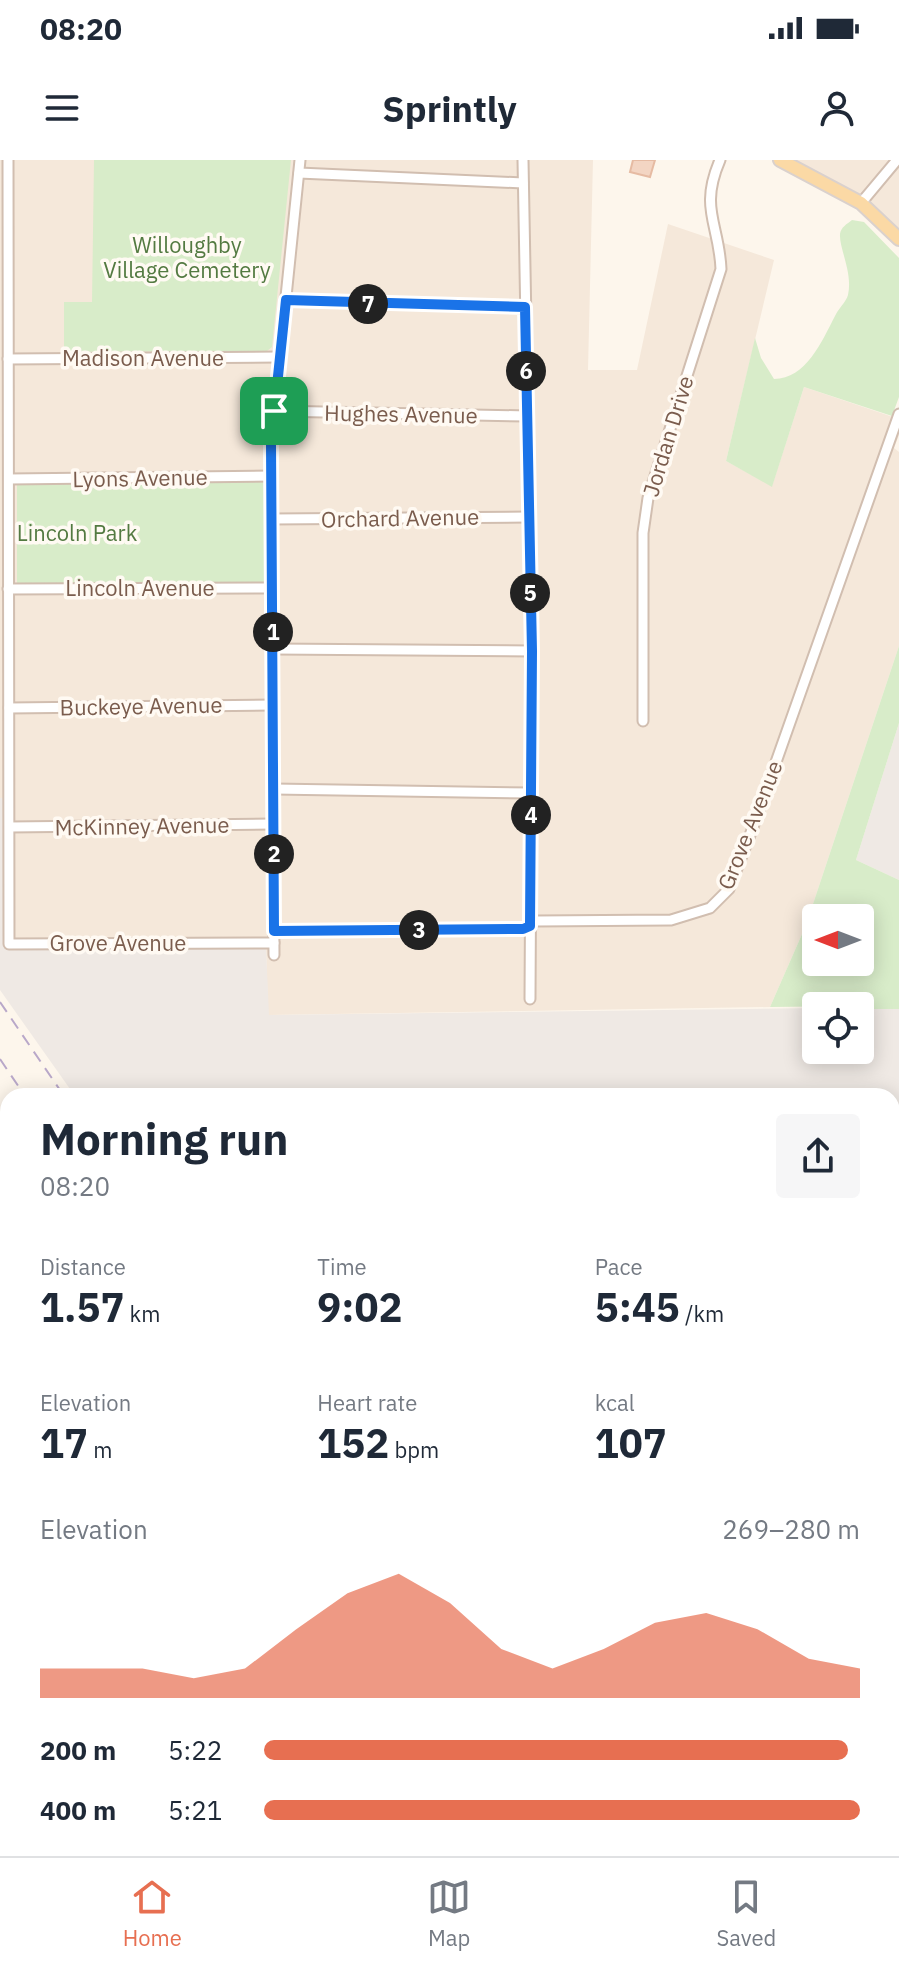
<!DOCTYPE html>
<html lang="en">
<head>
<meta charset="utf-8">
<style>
	body { margin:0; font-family:"IBM Plex Sans",sans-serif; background:#f6f6f7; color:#1f2937; height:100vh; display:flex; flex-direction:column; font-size:30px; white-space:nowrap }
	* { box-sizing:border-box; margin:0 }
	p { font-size:26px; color:#747a83 }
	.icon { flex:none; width:44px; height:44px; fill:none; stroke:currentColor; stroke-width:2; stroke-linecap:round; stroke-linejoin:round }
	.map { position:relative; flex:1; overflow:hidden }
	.side { position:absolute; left:0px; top:928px; width:900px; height:768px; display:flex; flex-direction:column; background:#fff; border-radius:24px 24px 0 0; box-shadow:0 4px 20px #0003 }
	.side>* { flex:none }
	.needle { width:52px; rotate:270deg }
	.buttons { position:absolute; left:802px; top:744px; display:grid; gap:16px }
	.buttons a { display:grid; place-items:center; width:72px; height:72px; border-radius:8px; background:#fff; box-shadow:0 4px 20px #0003; font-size:40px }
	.pin { position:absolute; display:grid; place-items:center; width:68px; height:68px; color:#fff; margin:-34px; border-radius:16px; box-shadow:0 4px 12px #0006 }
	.km { position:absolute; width:40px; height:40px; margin:-20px; border-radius:50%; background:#222; color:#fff; font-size:22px; line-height:40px; text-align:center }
	.round { display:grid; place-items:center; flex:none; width:84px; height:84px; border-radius:8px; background:#f6f6f7 }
	.head { display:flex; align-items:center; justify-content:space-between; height:136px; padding:0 40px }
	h1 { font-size:44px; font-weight:800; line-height:60px }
	.stats { display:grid; grid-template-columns:repeat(3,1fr); gap:12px; height:136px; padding:8px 40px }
	.stats div { display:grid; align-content:center }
	.stats b { font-size:40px; font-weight:800 }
	.stats small { font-size:22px; font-weight:400 }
	.stats p { font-size:22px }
	.chart { height:224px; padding:16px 40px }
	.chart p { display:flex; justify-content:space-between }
	.chart svg { width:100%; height:144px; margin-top:8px; fill:#e76f51; opacity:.7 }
	ul { padding:0 40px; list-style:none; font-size:26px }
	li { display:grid; grid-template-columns:128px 96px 1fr; align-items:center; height:60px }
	li i { height:20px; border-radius:10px; background:#e76f51 }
	.status { display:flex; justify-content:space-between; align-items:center; height:56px; padding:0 40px; background:#fff; direction:ltr }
	.status svg { height:22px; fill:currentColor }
	header { display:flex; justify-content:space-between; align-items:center; height:104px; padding:0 40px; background:#fff; font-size:36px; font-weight:800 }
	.dock { display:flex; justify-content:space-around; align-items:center; height:112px; border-top:2px solid #e0e1e3; background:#fff; font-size:22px; color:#747a83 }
	.dock a { display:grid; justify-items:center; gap:4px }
	.dock .on { color:#e76f51 }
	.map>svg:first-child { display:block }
	.residential { fill:#f5e8da }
	.industrial { fill:#efe9e4 }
	.green { fill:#d8ecc9; fill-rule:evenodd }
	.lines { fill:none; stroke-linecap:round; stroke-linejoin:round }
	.stream { stroke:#a5d3da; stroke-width:2 }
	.building { fill:#f3d5c3; stroke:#e6bba3; stroke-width:2 }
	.minor-casing { stroke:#d1beb0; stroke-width:13 }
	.major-casing { stroke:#dad1cd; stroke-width:16 }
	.highway-casing { stroke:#dad1cd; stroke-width:18 }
	.minor { stroke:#fff; stroke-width:9 }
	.major { stroke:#fbd9a5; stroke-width:12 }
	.highway { stroke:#f7b7a3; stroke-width:14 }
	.rail { stroke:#b9a8c9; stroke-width:2; stroke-dasharray:12 8; stroke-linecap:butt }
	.route-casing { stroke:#fff; stroke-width:16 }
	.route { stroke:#1a73e8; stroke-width:10 }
	.labels { text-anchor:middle; stroke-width:7; stroke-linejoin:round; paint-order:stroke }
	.park-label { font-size:22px; fill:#537a41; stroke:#fffaf3 }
	.street-label { font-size:22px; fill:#7a5c4d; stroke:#fffaf3 }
</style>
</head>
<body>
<div class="status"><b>08:20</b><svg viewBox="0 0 49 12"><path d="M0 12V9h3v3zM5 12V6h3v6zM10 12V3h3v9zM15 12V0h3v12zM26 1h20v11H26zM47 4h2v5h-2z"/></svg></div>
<header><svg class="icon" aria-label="menu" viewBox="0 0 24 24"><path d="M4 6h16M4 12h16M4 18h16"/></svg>Sprintly<svg class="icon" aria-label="person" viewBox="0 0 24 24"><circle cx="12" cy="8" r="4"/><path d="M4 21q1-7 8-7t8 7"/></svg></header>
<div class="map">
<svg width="899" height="1696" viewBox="0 0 899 1696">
	<rect width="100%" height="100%" fill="#fdf6ec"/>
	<g class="residential">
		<path d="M0,0H593L588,210H637L668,64L774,100L726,301L772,326L804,227L899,259V275L894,288L899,292V486L806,765L770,847L268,855L266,788L7,789L8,638H0Z"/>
		<path d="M786,0H899V77L865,44Z"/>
	</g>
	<g class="industrial">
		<path d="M899,563V720L856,700Z"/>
		<path d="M0,638H8L7,789L266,788L269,855L816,848V890H860V849H899V1663H892V936H75L0,830Z"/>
		<path d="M892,1664L899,1665V1696H758L756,1688H892Z"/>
		<path d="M110,1688H506L511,1696H115Z"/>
		<path d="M596,1688H744L746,1696H601Z"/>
	</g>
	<g class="green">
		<path d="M94,0H291L272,187L267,191L64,192V142H92Z"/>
		<path d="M852,60L864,62L899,98V237L892,256L804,227L772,327L726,301L755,178L761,198L774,219C806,219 822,181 835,156C838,149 846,142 848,135C853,112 839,89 840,74C841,67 847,64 852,60Z"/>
		<path d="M266,321L267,423L17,424V324Z"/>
		<path d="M899,486V563L856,700L899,720V849H860V846L770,847L806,765ZM816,758H860V802H816Z"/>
	</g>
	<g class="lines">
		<path class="stream" d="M592,1688L597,1696"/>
	</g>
	<path class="building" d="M633,0H655L650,17L630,12Z"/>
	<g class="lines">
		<g class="minor-casing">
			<g id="minor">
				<path d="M8,0L9,784L274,783"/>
				<path d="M523,0L532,491L530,839"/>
				<path d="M299,13L523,23"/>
				<path d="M861,43L897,0"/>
				<path d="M286,140L525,147"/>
				<path d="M8,199L279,197"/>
				<path d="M274,251L527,256"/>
				<path d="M9,319L271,316"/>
				<path d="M272,359L528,357"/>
				<path d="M8,429L272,428"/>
				<path d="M273,489L532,491"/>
				<path d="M9,548L272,545"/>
				<path d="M643,561V373L648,338L721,109C719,63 699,49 720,0"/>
				<path d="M274,629L531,633"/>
				<path d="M10,667L273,664"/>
				<path d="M274,771L523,769L536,761L671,760L710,748L729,729L752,670L899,254"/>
				<path d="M274,795L271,283L300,0"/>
				<path d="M892,1017H899"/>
				<path d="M892,1328H899"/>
				<path d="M0,1363H8"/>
				<path d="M0,1480L8,1478"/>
				<path d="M0,1513L8,1527"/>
				<path d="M105,1688L110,1696"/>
				<path d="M750,1688L752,1696"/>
			</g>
		</g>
		<g class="major-casing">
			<path id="major" d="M780,0L861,43L899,79"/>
		</g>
		<g class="highway-casing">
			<g id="highway">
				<path d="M0,1602L8,1613"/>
				<path d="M0,1619L8,1629"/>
				<path d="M0,1656L8,1667"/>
				<path d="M0,1673L8,1683"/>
				<path d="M13,1688L21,1696"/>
				<path d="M51,1688L56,1696"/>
			</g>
		</g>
		<use href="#minor" class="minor"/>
		<use href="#major" class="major"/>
		<use href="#highway" class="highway"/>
		<g class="rail">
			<path d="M0,842L64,936"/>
			<path d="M0,899L25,936"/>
			<path d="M536,1688L541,1696"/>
			<path d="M568,1688L574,1696"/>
		</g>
	</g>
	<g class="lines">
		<g class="route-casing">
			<path id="route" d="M286,140L525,147L532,491L530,766L523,769L274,771L271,283Z"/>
		</g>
		<use href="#route" class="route"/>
	</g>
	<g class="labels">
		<g class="park-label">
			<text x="187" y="93">Willoughby<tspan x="187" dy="25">Village Cemetery</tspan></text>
			<text x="77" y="381">Lincoln Park</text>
		</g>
		<g class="street-label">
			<text x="143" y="206">Madison Avenue</text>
			<text transform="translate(401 254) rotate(1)" y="8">Hughes Avenue</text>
			<text transform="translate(668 276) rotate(-73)" y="8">Jordan Drive</text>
			<text transform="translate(140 318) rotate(-1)" y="8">Lyons Avenue</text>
			<text transform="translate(400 358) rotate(-1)" y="8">Orchard Avenue</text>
			<text x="140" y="436">Lincoln Avenue</text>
			<text transform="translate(141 546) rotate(-1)" y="8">Buckeye Avenue</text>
			<text transform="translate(750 665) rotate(-68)" y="8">Grove Avenue</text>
			<text transform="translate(142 666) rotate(-1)" y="8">McKinney Avenue</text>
			<text x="118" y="791">Grove Avenue</text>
		</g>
	</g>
</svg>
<div class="buttons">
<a><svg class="needle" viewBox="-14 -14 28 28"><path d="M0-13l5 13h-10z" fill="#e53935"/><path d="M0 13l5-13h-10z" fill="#747a83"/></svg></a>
<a><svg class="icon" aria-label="locate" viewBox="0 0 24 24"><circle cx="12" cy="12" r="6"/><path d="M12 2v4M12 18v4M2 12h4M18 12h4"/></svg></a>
</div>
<div class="pin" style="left:274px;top:251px;background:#1e9e55"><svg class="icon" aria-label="arrive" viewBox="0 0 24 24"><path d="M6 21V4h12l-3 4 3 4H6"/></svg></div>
<b class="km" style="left:273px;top:472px">1</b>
<b class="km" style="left:274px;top:694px">2</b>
<b class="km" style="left:419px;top:770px">3</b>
<b class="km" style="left:531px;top:655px">4</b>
<b class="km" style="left:530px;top:433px">5</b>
<b class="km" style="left:526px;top:211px">6</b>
<b class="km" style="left:368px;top:144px">7</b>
<section class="side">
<div class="head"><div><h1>Morning run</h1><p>08:20</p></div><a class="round"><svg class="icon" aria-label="share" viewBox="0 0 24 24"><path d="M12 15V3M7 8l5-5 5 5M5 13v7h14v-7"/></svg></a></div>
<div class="stats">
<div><p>Distance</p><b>1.57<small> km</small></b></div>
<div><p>Time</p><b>9:02</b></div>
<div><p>Pace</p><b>5:45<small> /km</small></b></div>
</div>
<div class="stats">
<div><p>Elevation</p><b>17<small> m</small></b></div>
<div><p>Heart rate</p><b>152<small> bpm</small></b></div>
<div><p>kcal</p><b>107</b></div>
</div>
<div class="chart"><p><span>Elevation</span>269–280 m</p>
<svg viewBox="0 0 160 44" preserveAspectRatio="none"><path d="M0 44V35L10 35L20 35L30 38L40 35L50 23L60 12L70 6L80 15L90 29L100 35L110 29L120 21L130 18L140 23L150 32L160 35V44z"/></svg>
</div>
<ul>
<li><b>200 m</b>5:22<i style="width:98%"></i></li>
<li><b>400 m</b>5:21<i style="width:100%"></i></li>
</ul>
</section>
</div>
<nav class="dock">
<a class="on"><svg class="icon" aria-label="home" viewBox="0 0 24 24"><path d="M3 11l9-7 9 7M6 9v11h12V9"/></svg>Home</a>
<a><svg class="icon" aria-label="map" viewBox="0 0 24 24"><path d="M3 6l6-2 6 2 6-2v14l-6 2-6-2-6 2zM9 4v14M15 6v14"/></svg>Map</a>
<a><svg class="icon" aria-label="saved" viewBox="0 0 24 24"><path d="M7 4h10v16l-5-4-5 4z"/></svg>Saved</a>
</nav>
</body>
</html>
